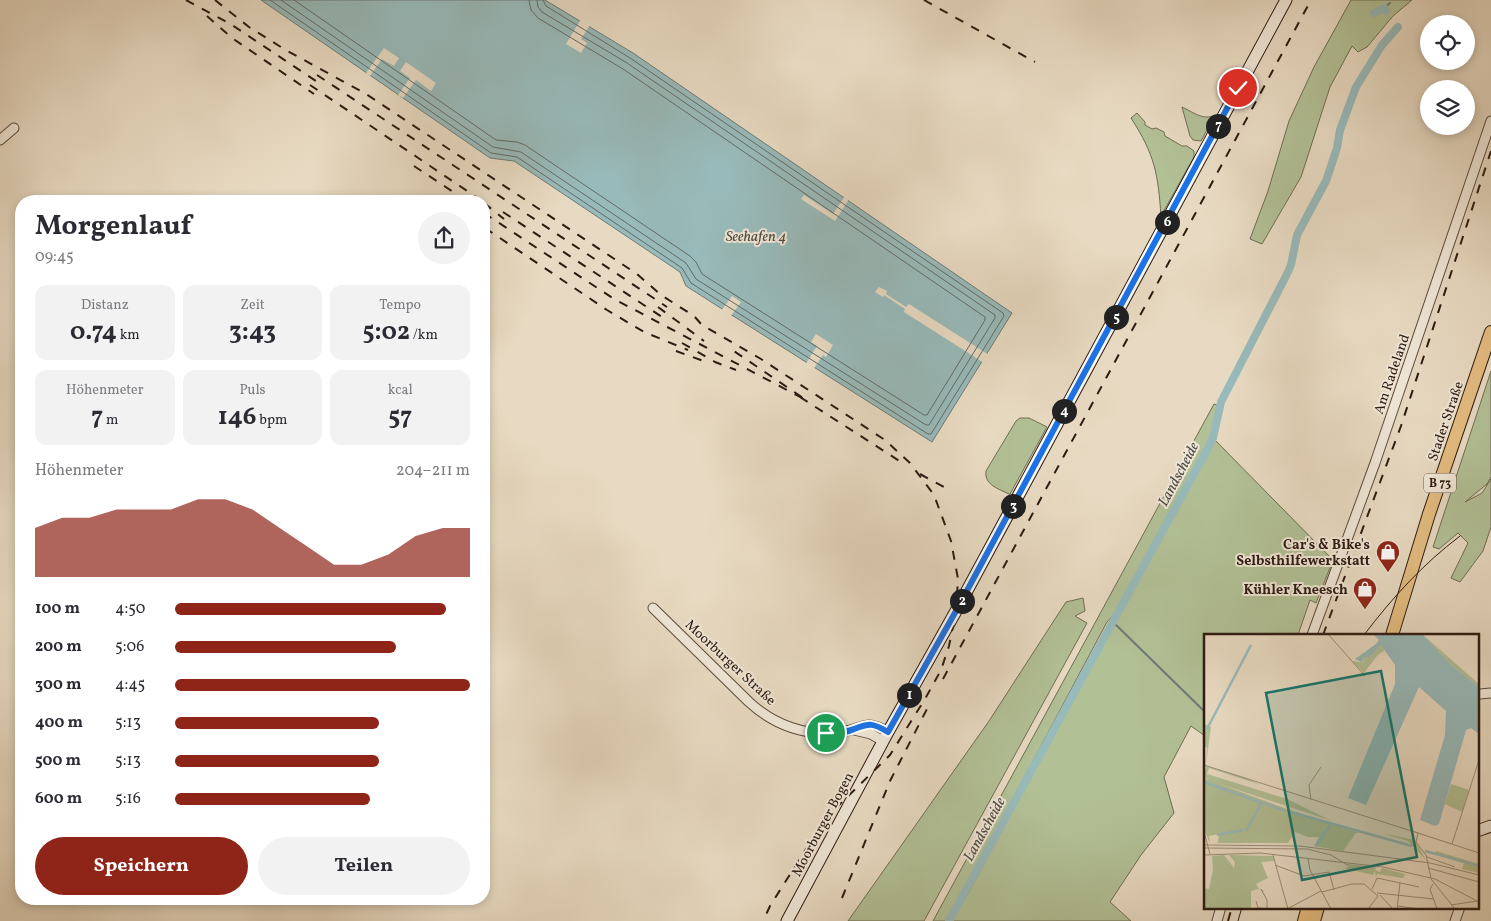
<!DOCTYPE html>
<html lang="de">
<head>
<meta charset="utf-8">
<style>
	body { margin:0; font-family:Vollkorn,serif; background:#f2f2f3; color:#2b2b33; height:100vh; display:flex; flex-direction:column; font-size:19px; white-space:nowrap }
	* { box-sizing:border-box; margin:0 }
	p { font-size:16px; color:#7c7c81 }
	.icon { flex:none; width:28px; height:28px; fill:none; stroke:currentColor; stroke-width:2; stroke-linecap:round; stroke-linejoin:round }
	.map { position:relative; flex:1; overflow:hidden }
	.side { position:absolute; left:15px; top:195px; width:475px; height:710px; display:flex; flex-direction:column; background:#fff; border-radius:20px; box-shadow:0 2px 8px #0003 }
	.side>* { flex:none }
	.controls { position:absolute; left:1420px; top:15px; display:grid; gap:10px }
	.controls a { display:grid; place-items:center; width:55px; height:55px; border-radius:50%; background:#fff; box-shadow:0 2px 8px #0003; font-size:25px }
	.pin { position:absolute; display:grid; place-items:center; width:42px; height:42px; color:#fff; margin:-21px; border:2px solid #fff; border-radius:50%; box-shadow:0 1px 5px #0007 }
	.km { position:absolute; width:25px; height:25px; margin:-12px; border-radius:50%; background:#222; color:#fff; font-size:14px; line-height:25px; text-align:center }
	.round { display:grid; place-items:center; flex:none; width:52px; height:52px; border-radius:26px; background:#f2f2f3 }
	.summary { display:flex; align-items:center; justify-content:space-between; height:85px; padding:0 20px }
	h1 { font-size:28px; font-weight:700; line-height:38px }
	.metrics { display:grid; grid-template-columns:repeat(3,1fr); gap:8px; height:85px; padding:5px 20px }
	.metrics div { display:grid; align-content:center; border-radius:12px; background:#f2f2f3; text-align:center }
	.metrics b { font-size:25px; font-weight:700 }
	.metrics small { font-size:14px; font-weight:400 }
	.metrics p { font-size:14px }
	.chart { height:140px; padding:10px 20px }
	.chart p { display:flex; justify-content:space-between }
	.chart svg { width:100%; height:90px; margin-top:5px; fill:#8f2418; opacity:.7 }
	.primary-button { display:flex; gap:10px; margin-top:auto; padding:10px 20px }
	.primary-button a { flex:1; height:58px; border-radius:30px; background:#8f2418; color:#fff; font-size:20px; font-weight:700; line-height:58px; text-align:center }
	.primary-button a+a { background:#f2f2f3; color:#2b2b33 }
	ul { padding:0 20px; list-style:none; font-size:16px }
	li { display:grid; grid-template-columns:80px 60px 1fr; align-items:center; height:38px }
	li i { height:12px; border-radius:6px; background:#8f2418 }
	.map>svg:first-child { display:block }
	.green { fill:#b2c096; stroke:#706d54; fill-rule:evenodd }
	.water { fill:#98baba; stroke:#6d7a76 }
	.pier { fill:#e8dac2 }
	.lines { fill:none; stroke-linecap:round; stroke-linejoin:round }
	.shore { stroke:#626a66; stroke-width:1 }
	.stream { stroke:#6d7a76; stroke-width:2 }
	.canal { stroke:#98baba; stroke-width:8 }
	.street-casing { stroke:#5c4a3d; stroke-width:11 }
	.secondary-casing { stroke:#2d1a11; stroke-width:13 }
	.primary-casing { stroke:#2d1a11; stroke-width:14 }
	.street { stroke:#f0e7d7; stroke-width:9 }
	.secondary { stroke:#f0e7d7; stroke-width:11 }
	.primary { stroke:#e4bd81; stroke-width:12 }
	.tram { stroke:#2d1a11; stroke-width:1 }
	.rail { stroke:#2d1a11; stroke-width:2; stroke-dasharray:9 9; stroke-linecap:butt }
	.route-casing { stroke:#fff; stroke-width:10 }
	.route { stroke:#1a73e8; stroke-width:6 }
	.labels { text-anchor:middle; stroke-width:4; stroke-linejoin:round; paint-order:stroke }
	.shield { fill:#f0e7d7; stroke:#68584c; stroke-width:1 }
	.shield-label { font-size:12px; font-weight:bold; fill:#2d1a11 }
	.street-label { font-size:14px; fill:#2d1a11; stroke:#f0e7d7 }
	.poi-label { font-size:14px; font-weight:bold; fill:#2d1a11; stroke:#f0e7d7; text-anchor:end }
	.water-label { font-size:15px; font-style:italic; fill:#4d4a44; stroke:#f0e7d7 }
	.inset-river { fill:none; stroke:#98baba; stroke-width:2.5 }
	.inset-road { fill:none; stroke:#9d8d7b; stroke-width:1 }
	.view { fill:#0f766e; fill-opacity:0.15; stroke:#0f766e; stroke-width:2.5 }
	.inset-edge { fill:none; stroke:#2d1a11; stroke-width:2.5 }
</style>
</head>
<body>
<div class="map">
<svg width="1491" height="921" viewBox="0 0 1491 921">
	<rect width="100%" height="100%" fill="#e8dac2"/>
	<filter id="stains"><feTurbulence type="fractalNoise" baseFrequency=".004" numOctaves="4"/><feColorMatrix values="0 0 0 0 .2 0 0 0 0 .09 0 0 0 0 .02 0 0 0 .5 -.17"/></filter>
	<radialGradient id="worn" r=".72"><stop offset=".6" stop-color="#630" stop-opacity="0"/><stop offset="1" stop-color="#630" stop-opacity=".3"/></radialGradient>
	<g class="green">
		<path d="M1351,0H1412L1393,16L1367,47L1358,52L1352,46L1330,87L1301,177L1262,244L1250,239L1268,191L1289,121L1314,67Z"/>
		<path d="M1182,107C1193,112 1203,121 1215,115L1201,141L1193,140L1190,136Z"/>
		<path d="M1137,113L1145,122V125L1152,129L1156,128L1164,132L1165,136L1182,146H1187L1194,151V157L1161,216C1158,174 1155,155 1131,118Z"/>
		<path d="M1491,371V477L1487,484L1465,502L1482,493L1491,479V527L1483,551L1460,582L1451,578L1468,543L1458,533L1439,549L1433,547Z"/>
		<path d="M1214,404L1217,405L1213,438L1333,560L1316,603L1310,600L1298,635H1205V736L1191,726L1164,777L1174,813L1141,855L1110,902L1131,921H933ZM1128,598L966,897H965L962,894L1107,622Z"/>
		<path d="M1029,418L1047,427L1010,494H1009C999,489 984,485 986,471L1016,421L1020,418Z"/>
		<path d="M1083,598L1085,611L1075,616L1087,623L924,921H848L989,721L1066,602Z"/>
	</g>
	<path class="water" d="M261,0H545L633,53L1012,313L932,442L686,286L680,272L514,161L490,158Z"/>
	<g class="pier">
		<path d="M581,19L590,25L581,39L587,43L581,53L566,44Z"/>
		<path d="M384,48L399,58L394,66L382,59L370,76L366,73Z"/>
		<path d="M406,62L436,83L431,91L416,80L403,98L398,95L410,78L400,71Z"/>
		<path d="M804,195L833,214L845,196L849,199L835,221L801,199Z"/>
		<path d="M879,287L887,291L886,294L906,307L909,304L989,355L984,363L904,312L905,309L884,295L883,297L875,292Z"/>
		<path d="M732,296L741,302L730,317L721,311Z"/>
		<path d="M816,334L833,345L826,357L823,355L813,370L805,365L817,346L811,342Z"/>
	</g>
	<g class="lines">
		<g class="shore">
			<path d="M270,0L491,153L517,157L682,268L691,283L928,434H931L1004,316L1003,313L630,58L546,6L543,0"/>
			<path d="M281,0L493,147L521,152L686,263L696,279L926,425H929L995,318V315L627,63L542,12L538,7L537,0"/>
			<path d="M294,0L496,140L517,142L525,145L690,256L696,262L702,274L924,415H927L985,320V317L623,69L538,18L531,10L529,0"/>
		</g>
		<g class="stream">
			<path d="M1384,8L1390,3"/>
			<path d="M1113,622L1205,712"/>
		</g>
		<g class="canal">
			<path d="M1374,13L1384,8L1386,11"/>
			<path d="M949,921L1207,450L1213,438L1221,402L1287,274L1291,265L1297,235L1326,181L1337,148L1340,130L1356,87L1382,45L1398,27"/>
		</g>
		<g class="street-casing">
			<g id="street">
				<path d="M0,140L14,128"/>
				<path d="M653,608L749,702C774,725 806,737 841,732C864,729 864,718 888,732"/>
				<path d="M1312,635L1375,463L1491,121"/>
				<path d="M1477,695L1480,694L1491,693"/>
				<path d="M854,730L871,734L883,741"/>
				<path d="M1217,921L1221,907"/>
				<path d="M1455,921L1460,907"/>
			</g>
		</g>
		<g class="secondary-casing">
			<g id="secondary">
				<path d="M1477,831L1491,826"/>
				<path d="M787,921L888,732L956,611L1286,0"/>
			</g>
		</g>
		<g class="primary-casing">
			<g id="primary">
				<path d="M1392,635L1429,514L1491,332"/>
				<path d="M1304,921L1308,907"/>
				<path d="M1314,921L1318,907"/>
			</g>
		</g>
		<use href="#street" class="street"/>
		<use href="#secondary" class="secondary"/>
		<use href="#primary" class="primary"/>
		<g class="tram">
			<path d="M1364,635C1392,598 1423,564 1460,536"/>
			<path d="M1238,921L1242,907"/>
		</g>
		<g class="rail">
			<path d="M186,0L232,25L322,85"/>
			<path d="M215,0L249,27L284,49L366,94L637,274L661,295L694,316L702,325L761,359L885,440L910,463L934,495L951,541L958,579L956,611L949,646L941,670L925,699L890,755L832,812L820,827L770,906L763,921"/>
			<path d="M924,0L1035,62"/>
			<path d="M207,16L232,38L314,94"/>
			<path d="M317,75L667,307"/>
			<path d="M310,85L482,201"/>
			<path d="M414,166L467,201"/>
			<path d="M484,203L504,219"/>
			<path d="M503,212L662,317"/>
			<path d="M484,213L614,299L806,400L728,347"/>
			<path d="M485,228L607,310L644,332L688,350"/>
			<path d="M658,307L704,341"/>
			<path d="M682,343L715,362L736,370"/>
			<path d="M676,351L709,363"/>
			<path d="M800,397L901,462"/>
			<path d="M920,474L944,487"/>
			<path d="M1323,635L1401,426L1491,151"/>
			<path d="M943,679L1311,0"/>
			<path d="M842,898L890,781L929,705"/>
			<path d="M1228,921L1232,907"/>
		</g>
	</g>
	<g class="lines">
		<g class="route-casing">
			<path id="route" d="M826,733C835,733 846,733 854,729C870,723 873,723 888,732L956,611L1238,88"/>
		</g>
		<use href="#route" class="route"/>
	</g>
	<defs>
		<g id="shop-pin" transform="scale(1.25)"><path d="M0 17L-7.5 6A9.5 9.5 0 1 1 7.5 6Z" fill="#8f2418" stroke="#f0e7d7"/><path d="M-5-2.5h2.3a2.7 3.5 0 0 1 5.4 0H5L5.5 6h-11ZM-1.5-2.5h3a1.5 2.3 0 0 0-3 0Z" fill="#fff"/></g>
	</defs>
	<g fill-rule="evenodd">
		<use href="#shop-pin" x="1388" y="552"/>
		<use href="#shop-pin" x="1365" y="589"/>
	</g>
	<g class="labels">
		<rect class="shield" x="1424" y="473.5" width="32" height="19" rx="4"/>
		<g class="shield-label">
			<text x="1440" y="487">B 73</text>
		</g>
		<g class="street-label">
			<text transform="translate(1391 374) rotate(-71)" y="5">Am Radeland</text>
			<text transform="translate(1445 421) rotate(-71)" y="5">Stader Straße</text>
			<text transform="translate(731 662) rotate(43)" y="5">Moorburger Straße</text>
			<text transform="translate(822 824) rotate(-62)" y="5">Moorburger Bogen</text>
		</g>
		<g class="poi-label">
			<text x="1370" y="549">Car's &amp; Bike's<tspan x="1370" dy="16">Selbsthilfewerkstatt</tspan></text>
			<text x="1348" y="594">Kühler Kneesch</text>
		</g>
		<g class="water-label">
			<text x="756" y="241">Seehafen 4</text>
			<text transform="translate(1178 474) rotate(-62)" y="5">Landscheide</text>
			<text transform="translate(984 829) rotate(-61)" y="5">Landscheide</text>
		</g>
	</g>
	<g transform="translate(1204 634)">
		<rect width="275" height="275" fill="#e8dac2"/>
		<path d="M218,0L275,50V53L248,32ZM177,11L182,15L173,22L160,39L148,27L160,29L158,25L162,26L159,23H166ZM0,90L7,93L2,130L3,114L0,112ZM2,132L39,143L57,151L5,134L3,140L83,165L128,187L7,147L0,143ZM0,144L83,175L156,199H152L139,217L110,212L115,203H104L91,198L84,209H14L15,200L5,202L6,210L0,195ZM247,150L265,156L258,178L241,170ZM177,199L211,206L222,226L204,207ZM232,217L275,230V239L258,235L260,229L231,219ZM20,221L30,234L31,228L25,221L69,222L70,227L57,228L64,244L52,250L55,255L47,257V275H0V254L5,255L9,236L8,222ZM143,230L172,233L171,236L176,238L178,234L201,240L199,244L173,240L172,243L171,237L169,241L140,234L145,233Z" fill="#b2c096"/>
		<path d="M169,0H218L248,32L275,53V100L267,94L262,96L235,190L231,192L216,186L241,101L242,77L215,53L162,171L144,164L191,50V31L177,11L166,23H159L162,26L158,25L159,29L151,25L172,10L175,6Z" fill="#98baba"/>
		<path class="inset-river" d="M3,95L47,11M0,148L81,177M83,177L208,212M42,197L58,168M13,201L39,196M112,212L126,191M221,217L275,232"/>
		<path class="inset-road" d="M124,0L161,42M0,131L214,199M107,166L105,151L117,133M0,198L6,220M211,198L275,219M214,199L212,208L222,221L227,244M248,210L275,126M0,211L96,212L226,229L275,241M0,214L103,215L127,221L145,232M0,221L56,219L179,233L231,245L275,268M69,221L84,275M223,223L251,233M104,224L106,236L127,275M71,231L100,242L125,238L130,256M224,234L275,248M227,245L251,275M229,250L226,255L233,275M168,255L173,244L215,253M59,258L57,255L63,266V275M118,258L148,250H160L174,262L164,275M173,259L230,265M176,261L189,275M52,267L54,274L67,275M247,271L273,267M194,272L215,275M83,275L117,257M193,275L196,249"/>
		<path class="view" d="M177,37L213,223L98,246L62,59Z"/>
		<rect width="275" height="275" class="inset-edge"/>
	</g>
	<rect width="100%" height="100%" filter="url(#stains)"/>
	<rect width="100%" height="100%" fill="url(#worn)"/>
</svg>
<div class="controls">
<a><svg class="icon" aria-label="locate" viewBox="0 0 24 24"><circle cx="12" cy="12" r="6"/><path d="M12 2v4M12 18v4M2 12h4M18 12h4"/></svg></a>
<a><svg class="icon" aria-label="layers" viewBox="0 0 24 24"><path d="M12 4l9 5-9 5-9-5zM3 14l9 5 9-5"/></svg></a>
</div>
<div class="pin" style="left:826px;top:733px;background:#1e9e55"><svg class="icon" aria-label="arrive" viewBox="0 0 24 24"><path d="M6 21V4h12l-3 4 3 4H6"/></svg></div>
<div class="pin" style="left:1238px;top:88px;background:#d93025"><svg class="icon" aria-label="check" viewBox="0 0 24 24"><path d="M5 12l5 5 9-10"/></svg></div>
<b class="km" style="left:909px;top:695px">1</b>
<b class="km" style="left:962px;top:601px">2</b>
<b class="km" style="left:1013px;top:506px">3</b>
<b class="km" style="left:1064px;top:411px">4</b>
<b class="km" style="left:1116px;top:317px">5</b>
<b class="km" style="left:1167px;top:222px">6</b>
<b class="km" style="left:1218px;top:126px">7</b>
<section class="side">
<div class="summary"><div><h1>Morgenlauf</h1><p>09:45</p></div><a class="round"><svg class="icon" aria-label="share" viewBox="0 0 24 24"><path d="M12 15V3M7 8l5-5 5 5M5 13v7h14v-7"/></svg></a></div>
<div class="metrics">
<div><p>Distanz</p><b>0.74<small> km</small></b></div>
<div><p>Zeit</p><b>3:43</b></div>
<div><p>Tempo</p><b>5:02<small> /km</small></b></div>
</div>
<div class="metrics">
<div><p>Höhenmeter</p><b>7<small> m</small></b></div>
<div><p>Puls</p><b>146<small> bpm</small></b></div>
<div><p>kcal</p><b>57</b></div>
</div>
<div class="chart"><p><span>Höhenmeter</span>204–211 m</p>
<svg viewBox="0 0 160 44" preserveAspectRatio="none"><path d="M0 44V20L10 15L20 15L30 11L40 11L50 11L60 6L70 6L80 11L90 20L100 29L110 38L120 38L130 33L140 24L150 20L160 20V44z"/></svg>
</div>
<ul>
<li><b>100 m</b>4:50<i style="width:92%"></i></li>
<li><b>200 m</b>5:06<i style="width:75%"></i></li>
<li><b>300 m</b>4:45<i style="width:100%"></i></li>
<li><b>400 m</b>5:13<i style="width:69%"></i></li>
<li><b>500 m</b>5:13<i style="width:69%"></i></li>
<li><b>600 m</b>5:16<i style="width:66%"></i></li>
</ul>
<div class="primary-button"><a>Speichern</a><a>Teilen</a></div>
</section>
</div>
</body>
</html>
